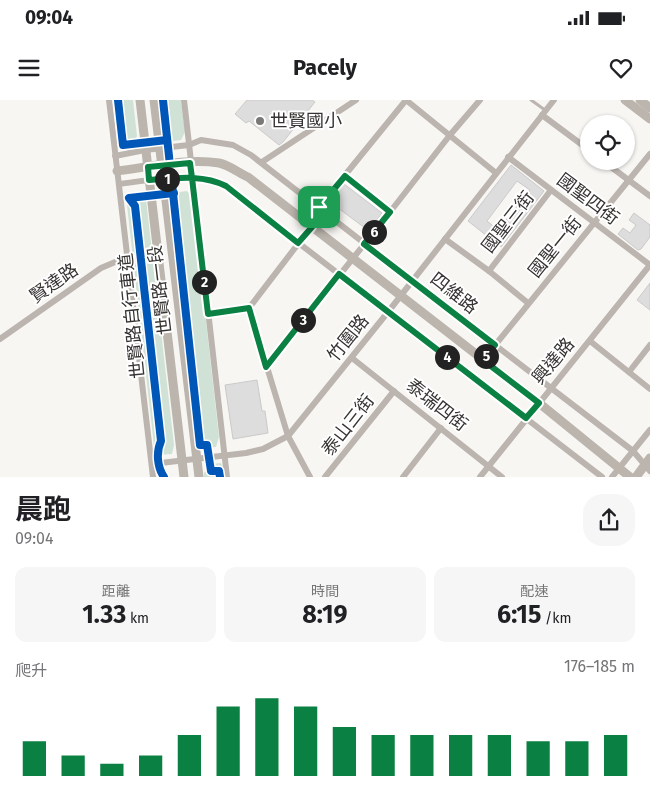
<!DOCTYPE html>
<html lang="zh-TW">
<head>
<meta charset="utf-8">
<style>
	body { margin:0; font-family:"Fira Sans","Noto Sans TC",sans-serif; background:#f6f6f6; color:#202124; height:100vh; display:flex; flex-direction:column; font-size:19px; white-space:nowrap }
	* { box-sizing:border-box; margin:0 }
	p { font-size:16px; color:#757577 }
	.icon { flex:none; width:28px; height:28px; fill:none; stroke:currentColor; stroke-width:2; stroke-linecap:round; stroke-linejoin:round }
	.map { position:relative; height:377px; overflow:hidden }
	.panel { display:flex; flex-direction:column; background:#fff; flex:1 }
	.panel>* { flex:none }
	.fabs { position:absolute; left:580px; top:15px; display:grid; gap:10px }
	.fabs a { display:grid; place-items:center; width:55px; height:55px; border-radius:50%; background:#fff; box-shadow:0 1px 4px #0004; font-size:25px }
	.pin { position:absolute; display:grid; place-items:center; width:42px; height:42px; color:#fff; margin:-21px; border-radius:10px; box-shadow:0 2px 8px #0006 }
	.km { position:absolute; width:25px; height:25px; margin:-12px; border-radius:50%; background:#222; color:#fff; font-size:14px; line-height:25px; text-align:center }
	.round { display:grid; place-items:center; flex:none; width:52px; height:52px; border-radius:20px; background:#f6f6f6 }
	.summary { display:flex; align-items:center; justify-content:space-between; height:85px; padding:0 15px }
	h1 { font-size:28px; font-weight:700; line-height:38px }
	.metrics { display:grid; grid-template-columns:repeat(3,1fr); gap:8px; height:85px; padding:5px 15px }
	.metrics div { display:grid; align-content:center; border-radius:12px; background:#f6f6f6; text-align:center }
	.metrics b { font-size:25px; font-weight:700 }
	.metrics small { font-size:14px; font-weight:400 }
	.metrics p { font-size:14px }
	.chart { height:140px; padding:10px 15px }
	.chart p { display:flex; justify-content:space-between }
	.chart svg { width:100%; height:90px; margin-top:5px; stroke:#0b8043; stroke-width:6 }
	.status { display:flex; justify-content:space-between; align-items:center; height:35px; padding:0 25px; background:#fff; direction:ltr }
	.status svg { height:14px; fill:currentColor }
	header { display:flex; justify-content:space-between; align-items:center; height:65px; padding:0 15px; background:#fff; font-size:22px; font-weight:700 }
	.map>svg:first-child { display:block }
	.green { fill:#d0e2d5 }
	.building { fill:#dedddd; stroke:#cbcaca; fill-rule:evenodd }
	.lines { fill:none; stroke-linecap:round; stroke-linejoin:round }
	.lane { stroke:#bcb5af; stroke-width:3 }
	.street { stroke:#bcb5af; stroke-width:6 }
	.secondary { stroke:#bbb5ad; stroke-width:9 }
	.cycleway-casing { stroke:#fff; stroke-width:11 }
	.cycleway { stroke:#0057b8; stroke-width:8 }
	.route-casing { stroke:#fff; stroke-width:10 }
	.route { stroke:#0b8043; stroke-width:6 }
	.poi-dot { fill:#797876; stroke:#fff; stroke-width:2 }
	.labels { text-anchor:middle; stroke-width:4; stroke-linejoin:round; paint-order:stroke }
	.poi-label { font-size:18px; fill:#353432; stroke:#fff; text-anchor:start }
	.street-label { font-size:18px; fill:#353432; stroke:#fff }
</style>
</head>
<body>
<div class="status"><b>09:04</b><svg viewBox="0 0 49 12"><path d="M0 12V9h3v3zM5 12V6h3v6zM10 12V3h3v9zM15 12V0h3v12zM26 1h20v11H26zM47 4h2v5h-2z"/></svg></div>
<header><svg class="icon" aria-label="menu" viewBox="0 0 24 24"><path d="M4 6h16M4 12h16M4 18h16"/></svg>Pacely<svg class="icon" aria-label="heart" viewBox="0 0 24 24"><path d="M12 20l-8-8c-3-5 5-10 8-4 3-6 11-1 8 4z"/></svg></header>
<div class="map">
<svg width="650" height="377" viewBox="0 0 650 377">
	<rect width="100%" height="100%" fill="#f8f6f3"/>
	<g class="green">
		<path d="M113,0H133L137,36L134,43L119,44Z"/>
		<path d="M157,0H181L185,32L181,40L165,42L161,32Z"/>
		<path d="M187,91L192,97L219,337L216,347L206,348L199,340L170,101L172,93Z"/>
		<path d="M139,95L146,99L174,345L172,354L158,355L154,346L127,105L129,96Z"/>
		<path d="M221,363L225,377H204V373L211,364Z"/>
	</g>
	<g class="building">
		<path d="M247,0H312L315,2L283,42L279,45L249,21L246,23L235,14Z"/>
		<path d="M511,65L544,91L501,147L468,121ZM517,81L530,90L498,130L487,121Z"/>
		<path d="M344,84L382,113L369,131L330,102Z"/>
		<path d="M634,113L650,125V137L641,149L638,150L618,134L623,128L630,133L636,125L629,120Z"/>
		<path d="M650,183V210L637,200Z"/>
		<path d="M257,280L262,311H265L268,333L233,339L225,285Z"/>
	</g>
	<g class="lines">
		<g class="lane">
			<path d="M531,0L545,10"/>
			<path d="M345,76L390,112"/>
		</g>
		<g class="street">
			<path d="M109,0L153,377"/>
			<path d="M184,0L227,377"/>
			<path d="M406,0L496,73"/>
			<path d="M542,15L589,50"/>
			<path d="M115,56L145,50L189,45L201,40L233,45L251,55L495,245L633,351L650,371"/>
			<path d="M508,57L650,165"/>
			<path d="M603,61L650,96"/>
			<path d="M262,62L356,0"/>
			<path d="M119,84C152,80 195,70 226,87L602,377"/>
			<path d="M445,139L489,171L528,203"/>
			<path d="M489,171L551,90"/>
			<path d="M249,208L288,336L310,377"/>
			<path d="M208,214L249,208L311,127L319,107L406,0"/>
			<path d="M0,239L101,168L127,157"/>
			<path d="M590,241L650,289"/>
			<path d="M352,258L502,377"/>
			<path d="M483,260L650,54"/>
			<path d="M266,267L390,112L450,35L480,0"/>
			<path d="M629,272L650,245"/>
			<path d="M152,364L246,353L263,349L288,336L388,212L554,0"/>
			<path d="M325,377L394,291"/>
			<path d="M403,377L441,328"/>
			<path d="M480,377L650,165"/>
			<path d="M612,377L650,330"/>
		</g>
		<g class="secondary">
			<path d="M140,0L184,377"/>
			<path d="M154,0L199,377"/>
			<path d="M625,0L650,19"/>
			<path d="M640,0L650,8"/>
			<path d="M117,71C150,67 186,58 219,63C229,65 239,73 248,77L539,303L630,377"/>
			<path d="M636,377L650,358"/>
		</g>
		<g class="cycleway-casing">
			<g id="cycleway">
				<path d="M118,0L123,45L167,40"/>
				<path d="M163,0L200,345H207L211,371H219L220,377"/>
				<path d="M164,377C157,367 156,352 161,341L135,106L129,98L174,93"/>
			</g>
		</g>
		<use href="#cycleway" class="cycleway"/>
	</g>
	<g class="lines">
		<g class="route-casing">
			<path id="route" d="M319,107L312,127L298,143L226,86C203,74 175,78 149,80L148,67L190,63L192,78L208,214L249,208L266,267L339,174L526,318L539,303L483,260L495,245L364,144L390,112L345,76L319,107"/>
		</g>
		<use href="#route" class="route"/>
	</g>
	<circle class="poi-dot" cx="260" cy="21" r="5"/>
	<g class="labels">
		<g class="poi-label">
			<text x="270" y="27">世賢國小</text>
		</g>
		<g class="street-label">
			<text transform="translate(588 99) rotate(37)" y="6">國聖四街</text>
			<text transform="translate(508 122) rotate(-52)" y="6">國聖三街</text>
			<text transform="translate(555 147) rotate(-51)" y="6">國聖一街</text>
			<text transform="translate(54 183) rotate(-35)" y="6">賢達路</text>
			<text transform="translate(160 190) rotate(-97)" y="6">世賢路一段</text>
			<text transform="translate(454 193) rotate(38)" y="6">四維路</text>
			<text transform="translate(132 216) rotate(-96)" y="6">世賢路自行車道</text>
			<text transform="translate(348 238) rotate(-51)" y="6">竹圍路</text>
			<text transform="translate(553 261) rotate(-50)" y="6">興達路</text>
			<text transform="translate(437 305) rotate(38)" y="6">泰瑞四街</text>
			<text transform="translate(348 325) rotate(-52)" y="6">泰山三街</text>
		</g>
	</g>
</svg>
<div class="fabs">
<a><svg class="icon" aria-label="locate" viewBox="0 0 24 24"><circle cx="12" cy="12" r="6"/><path d="M12 2v4M12 18v4M2 12h4M18 12h4"/></svg></a>
</div>
<div class="pin" style="left:319px;top:107px;background:#1e9e55"><svg class="icon" aria-label="arrive" viewBox="0 0 24 24"><path d="M6 21V4h12l-3 4 3 4H6"/></svg></div>
<b class="km" style="left:167px;top:79px">1</b>
<b class="km" style="left:204px;top:182px">2</b>
<b class="km" style="left:303px;top:220px">3</b>
<b class="km" style="left:447px;top:257px">4</b>
<b class="km" style="left:486px;top:256px">5</b>
<b class="km" style="left:374px;top:132px">6</b>
</div>
<section class="panel">
<div class="summary"><div><h1>晨跑</h1><p>09:04</p></div><a class="round"><svg class="icon" aria-label="share" viewBox="0 0 24 24"><path d="M12 15V3M7 8l5-5 5 5M5 13v7h14v-7"/></svg></a></div>
<div class="metrics">
<div><p>距離</p><b>1.33<small> km</small></b></div>
<div><p>時間</p><b>8:19</b></div>
<div><p>配速</p><b>6:15<small> /km</small></b></div>
</div>
<div class="chart"><p><span>爬升</span>176–185 m</p>
<svg viewBox="0 0 160 44" preserveAspectRatio="none"><path d="M5 44V27M15 44V34M25 44V38M35 44V34M45 44V24M55 44V10M65 44V6M75 44V10M85 44V20M95 44V24M105 44V24M115 44V24M125 44V24M135 44V27M145 44V27M155 44V24"/></svg>
</div>
</section>
</body>
</html>
